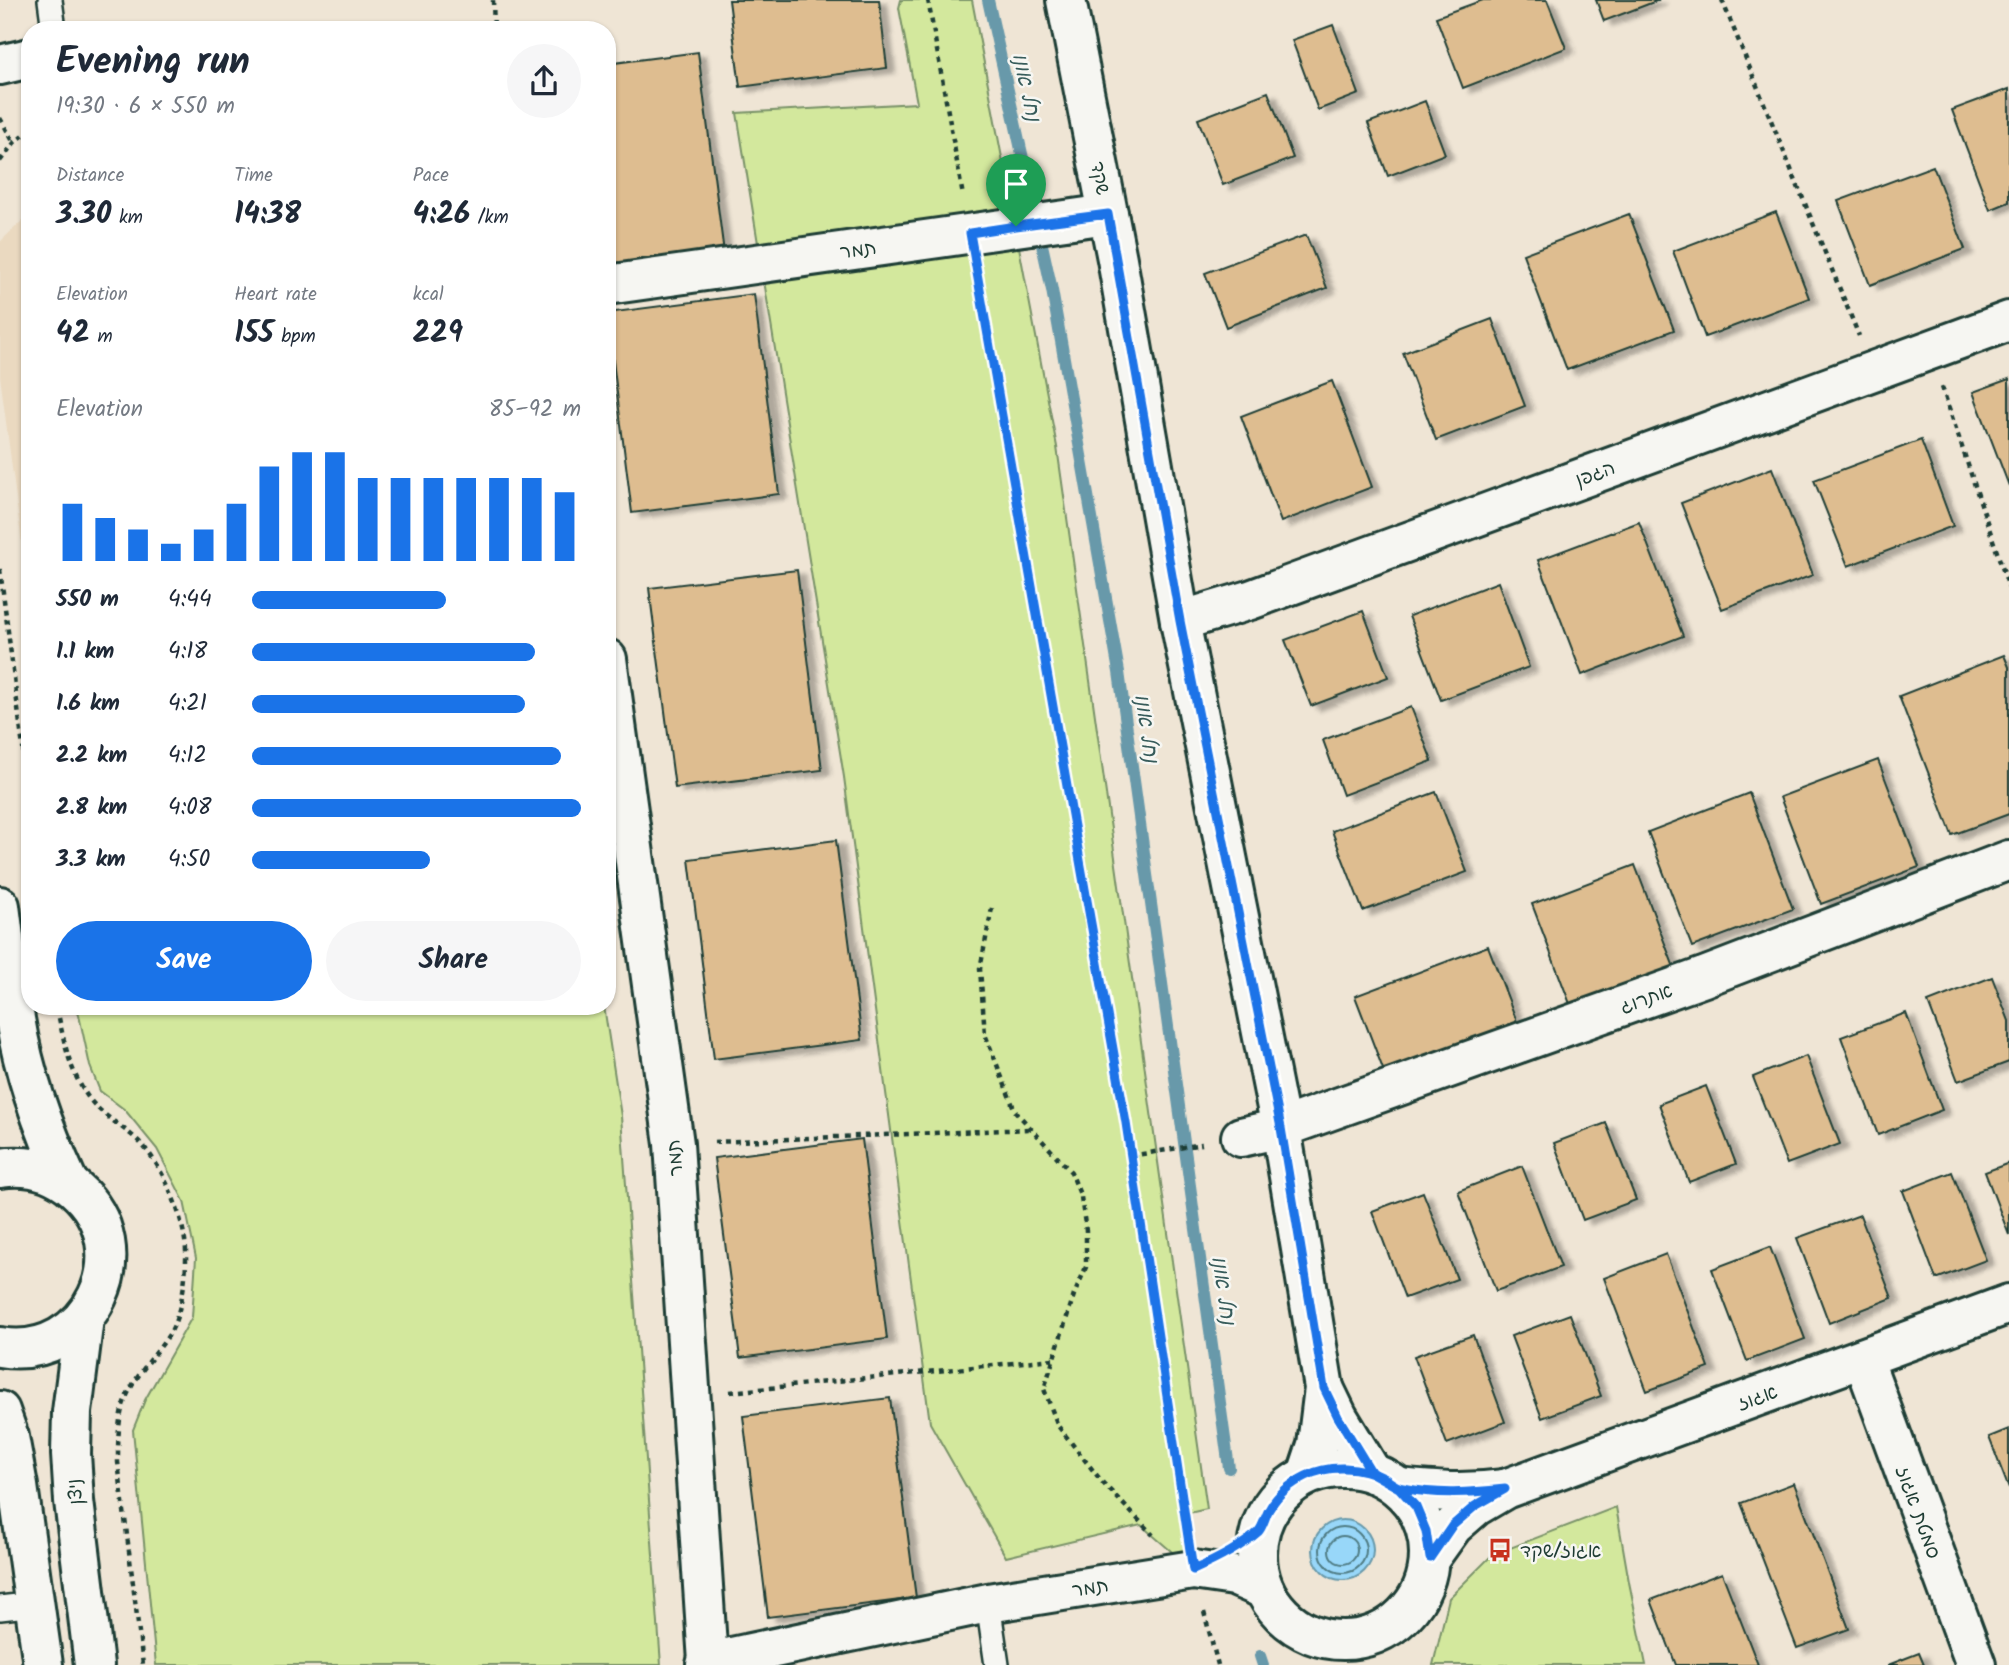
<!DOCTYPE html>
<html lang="en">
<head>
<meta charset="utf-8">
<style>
	body { margin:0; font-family:Kalam,"Playpen Sans Hebrew",sans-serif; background:#f6f6f7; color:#1f2937; height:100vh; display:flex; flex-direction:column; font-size:26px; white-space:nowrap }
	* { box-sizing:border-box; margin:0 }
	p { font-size:23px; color:#747a83 }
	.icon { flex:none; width:38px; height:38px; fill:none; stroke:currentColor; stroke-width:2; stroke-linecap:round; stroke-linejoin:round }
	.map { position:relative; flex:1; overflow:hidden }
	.sheet { position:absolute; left:21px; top:21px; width:595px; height:994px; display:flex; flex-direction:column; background:#fff; border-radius:28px; box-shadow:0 2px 5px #0004 }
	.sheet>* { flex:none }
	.pin { position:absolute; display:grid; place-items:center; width:60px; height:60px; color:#fff; margin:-72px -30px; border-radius:50% 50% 50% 0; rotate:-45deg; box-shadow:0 0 7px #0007 }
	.pin .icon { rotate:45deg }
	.round { display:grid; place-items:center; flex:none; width:74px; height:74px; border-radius:37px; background:#f6f6f7 }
	.headline { display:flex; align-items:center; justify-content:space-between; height:119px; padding:0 35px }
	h1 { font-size:38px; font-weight:600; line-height:52px }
	.figures { display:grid; grid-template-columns:repeat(3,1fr); gap:10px; height:119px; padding:7px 35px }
	.figures div { display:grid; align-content:center }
	.figures b { font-size:30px; font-weight:600 }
	.figures small { font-size:19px; font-weight:400 }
	.figures p { font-size:19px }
	.chart { height:196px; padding:14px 35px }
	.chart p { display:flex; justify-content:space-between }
	.chart svg { width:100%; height:126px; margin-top:7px; stroke:#1a73e8; stroke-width:6 }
	.action { display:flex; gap:14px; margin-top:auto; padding:14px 35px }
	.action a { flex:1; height:80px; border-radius:42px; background:#1a73e8; color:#fff; font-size:28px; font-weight:600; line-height:80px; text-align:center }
	.action a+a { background:#f6f6f7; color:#1f2937 }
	ul { padding:0 35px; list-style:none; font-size:23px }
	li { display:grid; grid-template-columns:112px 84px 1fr; align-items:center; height:52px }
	li i { height:18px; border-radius:9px; background:#1a73e8 }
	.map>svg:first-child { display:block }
	.built { fill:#ead9c0 }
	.green { fill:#d3e89d; stroke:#799268; stroke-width:2 }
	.water { fill:#98d7f9; stroke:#6899aa; stroke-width:2 }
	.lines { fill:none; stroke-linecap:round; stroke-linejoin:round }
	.shore { stroke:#4f7b83; stroke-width:2 }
	.stream { stroke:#6899aa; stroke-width:12 }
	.building { fill:#debd90; stroke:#1f3d34; stroke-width:2; filter:url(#shadow) }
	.lane-casing { stroke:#1f3d34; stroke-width:28 }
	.street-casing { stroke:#1f3d34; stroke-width:44 }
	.secondary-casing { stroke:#1f3d34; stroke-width:44 }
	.path { stroke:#1f3d34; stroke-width:4.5; stroke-dasharray:5 5; stroke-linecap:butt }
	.lane { stroke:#f6f6f2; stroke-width:23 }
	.street { stroke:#f6f6f2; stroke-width:38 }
	.secondary { stroke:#f6f6f2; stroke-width:38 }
	.route-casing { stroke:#fff; stroke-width:14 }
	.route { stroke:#1a73e8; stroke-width:9 }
	.labels { text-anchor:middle; stroke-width:5; stroke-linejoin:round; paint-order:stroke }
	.street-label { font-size:19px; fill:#1f3d34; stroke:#f6f6f2 }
	.poi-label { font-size:19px; fill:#1f3d34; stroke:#f6f6f2; text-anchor:start }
	.water-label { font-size:21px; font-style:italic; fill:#375c5b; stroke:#f6f6f2 }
</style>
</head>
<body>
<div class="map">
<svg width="2009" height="1665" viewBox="0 0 2009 1665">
	<defs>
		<filter id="shadow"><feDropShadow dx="8" dy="4.5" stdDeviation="2" flood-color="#0004"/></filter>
	</defs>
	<rect width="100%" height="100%" fill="#efe5d5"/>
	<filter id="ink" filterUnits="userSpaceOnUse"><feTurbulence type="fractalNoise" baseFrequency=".0143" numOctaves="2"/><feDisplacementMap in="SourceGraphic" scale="14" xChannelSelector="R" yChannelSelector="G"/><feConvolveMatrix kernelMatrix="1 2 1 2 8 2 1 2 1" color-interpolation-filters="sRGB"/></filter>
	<g filter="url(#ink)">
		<path class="built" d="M30,213V605L0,376V242Z"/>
		<g class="green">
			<path d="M901,0H972L1057,447L1207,1509L1180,1515L1193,1570L1141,1525L1006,1557L930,1423L844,777L737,113L917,103L899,8Z"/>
			<path d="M77,1006H604L621,1116L661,1665H156L133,1430L145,1400L192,1317L196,1258L184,1201L157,1149L125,1110L100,1091L90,1066Z"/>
			<path d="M1616,1507L1629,1582L1646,1665H1433L1449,1598L1492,1555Z"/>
		</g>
		<circle class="water" cx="1343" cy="1550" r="30"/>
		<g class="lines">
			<g class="shore">
				<circle cx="1343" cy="1550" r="23"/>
				<circle cx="1343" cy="1550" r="14"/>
			</g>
			<g class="stream">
				<path d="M988,0L1052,290L1119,672L1229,1468"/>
				<path d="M1260,1656L1263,1665"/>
			</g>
		</g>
		<g class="building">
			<path d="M729,0H879L887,68L740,87Z"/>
			<path d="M1483,0H1547L1566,48L1463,88L1436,17Z"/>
			<path d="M1596,0H1659L1604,21Z"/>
			<path d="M1333,25L1359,94L1318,110L1292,40Z"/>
			<path d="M698,52L724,253L607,268V64Z"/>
			<path d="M2009,89V202L1990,210L1952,110Z"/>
			<path d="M1268,92L1293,158L1223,185L1198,119Z"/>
			<path d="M1425,101L1445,154L1388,176L1368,123Z"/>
			<path d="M1933,166L1965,249L1870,285L1838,201Z"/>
			<path d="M1776,212L1809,298L1705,337L1673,251Z"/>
			<path d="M1629,214L1674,330L1567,370L1523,254Z"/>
			<path d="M1306,235L1327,288L1226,327L1205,273Z"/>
			<path d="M754,294L779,494L632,513L607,313Z"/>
			<path d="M1492,319L1525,406L1436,440L1403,353Z"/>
			<path d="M2009,379V486L1973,392Z"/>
			<path d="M1332,381L1372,487L1281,522L1241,416Z"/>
			<path d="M1921,440L1953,526L1848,566L1814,480Z"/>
			<path d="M1772,468L1813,575L1722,609L1681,503Z"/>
			<path d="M1639,522L1683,636L1582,675L1538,560Z"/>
			<path d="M797,570L822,770L675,788L649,588Z"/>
			<path d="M1498,582L1529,667L1441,700L1409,616Z"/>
			<path d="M1363,611L1388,677L1311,706L1285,640Z"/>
			<path d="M2004,655L2009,667V814L1952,835L1899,696Z"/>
			<path d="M1411,707L1432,761L1343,795L1323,740Z"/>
			<path d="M1878,760L1919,867L1821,904L1780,797Z"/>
			<path d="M1436,792L1467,872L1363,911L1332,831Z"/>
			<path d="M1749,793L1793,909L1692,947L1648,832Z"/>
			<path d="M836,840L862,1040L714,1059L689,859Z"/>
			<path d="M1635,865L1678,978L1575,1017L1532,904Z"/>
			<path d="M1488,946L1519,1027L1386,1077L1355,996Z"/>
			<path d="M1992,977L2009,1021V1062L1958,1081L1928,1002Z"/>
			<path d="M1906,1013L1942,1110L1878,1135L1841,1037Z"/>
			<path d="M1806,1056L1840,1144L1787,1164L1753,1077Z"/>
			<path d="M1706,1086L1736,1164L1689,1182L1659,1104Z"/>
			<path d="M1606,1123L1636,1200L1583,1220L1554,1143Z"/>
			<path d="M862,1139L887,1339L740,1358L714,1158Z"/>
			<path d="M2009,1163V1235L1985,1172Z"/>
			<path d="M1522,1166L1561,1267L1496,1291L1458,1191Z"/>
			<path d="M1952,1172L1986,1260L1936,1279L1903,1191Z"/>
			<path d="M1423,1192L1457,1279L1405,1298L1372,1211Z"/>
			<path d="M1860,1215L1892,1298L1829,1323L1797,1238Z"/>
			<path d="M1770,1247L1805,1339L1747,1361L1712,1269Z"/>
			<path d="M1666,1254L1709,1368L1647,1391L1604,1278Z"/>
			<path d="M1570,1314L1601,1396L1542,1418L1511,1336Z"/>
			<path d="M1473,1335L1505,1422L1447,1444L1414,1356Z"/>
			<path d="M890,1398L916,1598L768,1617L743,1416Z"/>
			<path d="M2009,1429V1489L1989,1437Z"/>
			<path d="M1794,1483L1849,1629L1797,1648L1741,1503Z"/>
			<path d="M1722,1573L1758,1665H1676L1651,1600Z"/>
			<path d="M1919,1653L1924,1665H1888Z"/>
		</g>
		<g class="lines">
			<g class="lane-casing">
				<g id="lane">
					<path d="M50,0L54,30"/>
					<path d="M988,1603L997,1665"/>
					<path d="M0,1608L35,1604"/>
				</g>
			</g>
			<g class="street-casing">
				<g id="street">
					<path d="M1066,0L1117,259L1180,621L1281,1128L1324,1388L1317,1445L1307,1475"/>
					<path d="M0,65L30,58"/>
					<path d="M607,285L1108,214"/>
					<path d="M1180,621L1250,600L2009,321"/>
					<path d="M607,659L674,1144L708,1662"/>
					<path d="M1241,1137L1281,1128L1704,977L2009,860"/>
					<path d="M1863,1358L1976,1665"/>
					<path d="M1324,1388L1338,1417L1372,1473"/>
					<circle cx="1343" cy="1554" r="86"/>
					<path d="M1399,1488C1435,1492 1466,1494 1503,1489"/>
					<path d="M1430,1558L1453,1526L1476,1506L1505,1489L2009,1304"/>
					<path d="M706,1665L708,1662L988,1603L1193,1570L1234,1576L1264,1589"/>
				</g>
			</g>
			<g class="secondary-casing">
				<g id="secondary">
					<path d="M0,906C5,944 9,981 15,1019C24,1075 44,1130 68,1182"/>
					<path d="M0,1168C28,1164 54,1170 75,1189C144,1249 90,1363 0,1347"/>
					<path d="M84,1318L72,1412L71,1454L74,1501L94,1665"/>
					<path d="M0,1411L9,1437L18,1486L43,1665"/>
				</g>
			</g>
			<g class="path">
				<path d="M493,0L494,30"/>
				<path d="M928,0L963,196"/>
				<path d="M1722,0L1859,336"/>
				<path d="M0,118L14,143"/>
				<path d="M0,161L14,143L30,130"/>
				<path d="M977,273L1126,1123L1186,1532"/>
				<path d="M1942,387L2009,588"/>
				<path d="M0,569L30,802"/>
				<path d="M992,908L980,969L985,1034L1015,1111L1071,1172L1081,1197L1086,1231V1267L1074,1295L1044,1389L1058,1426L1103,1483L1153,1535"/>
				<path d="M59,1018C65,1047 71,1073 88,1097C103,1118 128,1128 144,1147C166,1172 188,1226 186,1260C186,1280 180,1316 170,1333C154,1358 130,1380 122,1409C118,1426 118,1445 118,1462L143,1665"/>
				<path d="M714,1142L1031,1129"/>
				<path d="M1131,1156L1202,1144"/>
				<path d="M730,1392L1053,1359"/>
				<path d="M1204,1612L1218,1665"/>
			</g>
			<use href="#lane" class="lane"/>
			<use href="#street" class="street"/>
			<use href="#secondary" class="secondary"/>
		</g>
	</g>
	<g class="lines" filter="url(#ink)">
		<g class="route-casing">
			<path id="route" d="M1016,226L970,233L1126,1123L1193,1570C1214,1561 1241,1547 1258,1532C1264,1526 1265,1515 1270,1508C1278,1494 1292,1483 1306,1476C1329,1464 1361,1466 1384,1478C1391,1482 1395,1487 1403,1488C1437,1495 1470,1493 1505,1489L1475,1506L1452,1526L1430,1558L1426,1531L1416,1507L1399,1488L1372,1473L1338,1417L1324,1388L1281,1128L1180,621L1108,214L1016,226"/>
		</g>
		<use href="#route" class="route"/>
	</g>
	<defs>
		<g id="bus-bare" transform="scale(1.89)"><path d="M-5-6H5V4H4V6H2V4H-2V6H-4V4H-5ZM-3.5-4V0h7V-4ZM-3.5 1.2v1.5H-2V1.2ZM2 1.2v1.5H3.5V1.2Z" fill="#c8321e" stroke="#f6f6f2" stroke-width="2.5" paint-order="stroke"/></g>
	</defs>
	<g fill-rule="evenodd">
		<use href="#bus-bare" x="1500" y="1550"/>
	</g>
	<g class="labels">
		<g class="street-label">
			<text transform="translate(1101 178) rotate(79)" y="7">שקד</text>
			<text transform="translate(858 249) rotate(-8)" y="7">תמר</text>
			<text transform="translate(1595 473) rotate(-20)" y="7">הגפן</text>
			<text transform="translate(1646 998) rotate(-20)" y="7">אתרוג</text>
			<text transform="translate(674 1158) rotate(-95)" y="7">תמר</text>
			<text transform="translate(1757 1397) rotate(-20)" y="7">אגוז</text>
			<text transform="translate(74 1492) rotate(-95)" y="7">ניצן</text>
			<text transform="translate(1919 1512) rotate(70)" y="7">סמטת אגוז</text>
			<text transform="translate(1090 1587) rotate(-9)" y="7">תמר</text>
		</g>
		<g class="poi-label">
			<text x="1520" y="1557">אגוז/שקד</text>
		</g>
		<g class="water-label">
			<text transform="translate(1027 87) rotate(78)" y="7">נחל אונו</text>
			<text transform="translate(1147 728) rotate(82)" y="7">נחל אונו</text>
			<text transform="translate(1224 1290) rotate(82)" y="7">נחל אונו</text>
		</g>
	</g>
</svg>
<div class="pin" style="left:1016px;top:226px;background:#1e9e55"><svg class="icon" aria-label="arrive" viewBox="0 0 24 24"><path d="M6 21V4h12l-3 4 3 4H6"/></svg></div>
<section class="sheet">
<div class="headline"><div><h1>Evening run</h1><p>19:30 · 6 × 550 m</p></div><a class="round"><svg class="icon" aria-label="share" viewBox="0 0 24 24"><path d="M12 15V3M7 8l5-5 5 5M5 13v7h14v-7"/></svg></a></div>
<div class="figures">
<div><p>Distance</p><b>3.30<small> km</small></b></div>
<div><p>Time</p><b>14:38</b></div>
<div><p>Pace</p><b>4:26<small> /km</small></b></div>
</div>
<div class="figures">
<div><p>Elevation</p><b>42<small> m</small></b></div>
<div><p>Heart rate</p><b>155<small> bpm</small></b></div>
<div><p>kcal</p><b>229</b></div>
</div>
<div class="chart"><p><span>Elevation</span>85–92 m</p>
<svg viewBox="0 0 160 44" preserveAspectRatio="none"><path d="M5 44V24M15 44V29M25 44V33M35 44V38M45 44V33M55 44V24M65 44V11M75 44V6M85 44V6M95 44V15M105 44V15M115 44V15M125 44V15M135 44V15M145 44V15M155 44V20"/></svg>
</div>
<ul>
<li><b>550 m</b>4:44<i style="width:59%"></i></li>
<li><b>1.1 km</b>4:18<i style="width:86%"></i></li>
<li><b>1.6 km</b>4:21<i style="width:83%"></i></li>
<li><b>2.2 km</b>4:12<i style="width:94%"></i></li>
<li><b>2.8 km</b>4:08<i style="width:100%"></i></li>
<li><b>3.3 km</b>4:50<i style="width:54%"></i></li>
</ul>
<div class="action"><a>Save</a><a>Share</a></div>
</section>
</div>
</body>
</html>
